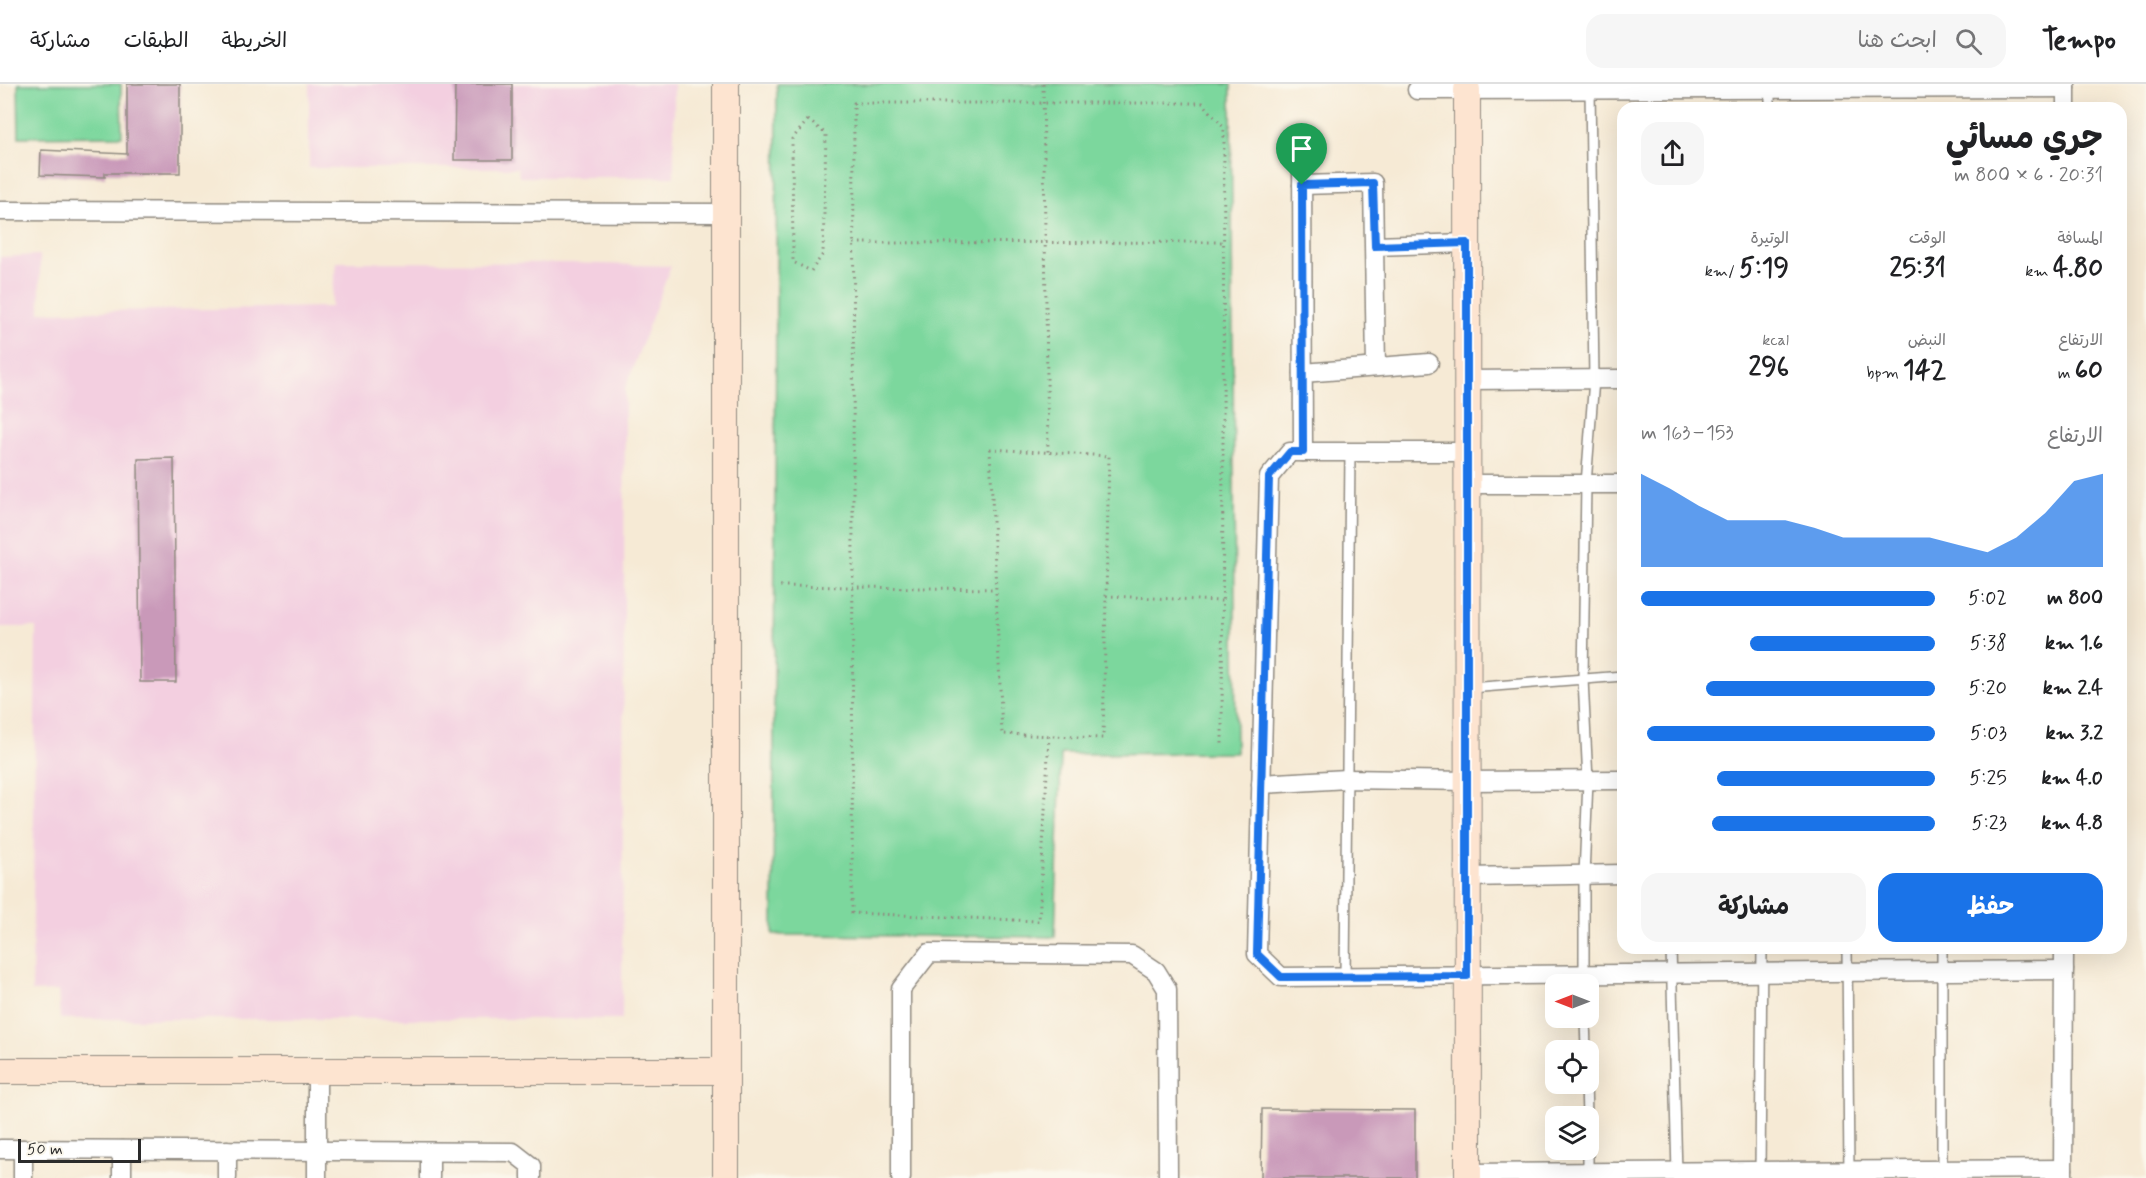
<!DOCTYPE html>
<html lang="ar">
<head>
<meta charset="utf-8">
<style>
	body { margin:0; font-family:Mynerve,"Playpen Sans Arabic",sans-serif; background:#f6f6f6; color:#202124; direction:rtl; height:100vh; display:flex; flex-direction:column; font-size:22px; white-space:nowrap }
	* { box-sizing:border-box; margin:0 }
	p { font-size:20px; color:#757577 }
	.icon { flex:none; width:33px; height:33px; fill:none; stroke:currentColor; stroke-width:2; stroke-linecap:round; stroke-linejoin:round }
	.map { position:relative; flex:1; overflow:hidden; direction:ltr }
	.sheet { position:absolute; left:1617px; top:18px; width:510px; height:852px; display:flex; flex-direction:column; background:#fff; border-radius:18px; box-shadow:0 6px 24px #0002; direction:rtl }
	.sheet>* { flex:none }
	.needle { width:39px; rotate:270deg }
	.buttons { position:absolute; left:1545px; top:890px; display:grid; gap:12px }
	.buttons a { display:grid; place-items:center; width:54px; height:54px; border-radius:12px; background:#fff; box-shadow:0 6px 24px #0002; font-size:30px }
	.scale { position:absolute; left:18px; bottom:15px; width:123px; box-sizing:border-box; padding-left:6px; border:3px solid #2b2b2b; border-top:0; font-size:16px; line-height:21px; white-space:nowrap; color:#2b2b2b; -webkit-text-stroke:4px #fbf7ec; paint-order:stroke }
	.pin { position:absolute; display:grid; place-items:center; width:51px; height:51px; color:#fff; margin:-62px -26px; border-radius:50% 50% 50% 0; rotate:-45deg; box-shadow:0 0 6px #0007 }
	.pin .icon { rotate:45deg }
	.round { display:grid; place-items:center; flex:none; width:63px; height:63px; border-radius:18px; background:#f6f6f6 }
	.head { display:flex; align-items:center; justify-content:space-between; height:102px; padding:0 24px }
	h1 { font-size:33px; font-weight:700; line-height:45px }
	.metrics { display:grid; grid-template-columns:repeat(3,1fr); gap:9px; height:102px; padding:6px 24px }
	.metrics div { display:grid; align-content:center }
	.metrics b { font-size:26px; font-weight:700 }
	.metrics small { font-size:16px; font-weight:400 }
	.metrics p { font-size:16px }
	.chart { height:168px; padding:12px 24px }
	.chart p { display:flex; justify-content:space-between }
	.chart svg { width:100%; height:108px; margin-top:6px; fill:#1a73e8; opacity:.7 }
	.action { display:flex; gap:12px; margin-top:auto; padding:12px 24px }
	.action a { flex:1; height:69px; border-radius:18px; background:#1a73e8; color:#fff; font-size:24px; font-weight:700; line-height:69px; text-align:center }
	.action a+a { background:#f6f6f6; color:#202124 }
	ul { padding:0 24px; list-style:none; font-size:20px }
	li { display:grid; grid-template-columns:96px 72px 1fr; align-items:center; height:45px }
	li i { height:15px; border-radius:8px; background:#1a73e8 }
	header { display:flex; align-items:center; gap:36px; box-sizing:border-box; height:84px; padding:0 30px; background:#fff; border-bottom:2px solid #e0e0e0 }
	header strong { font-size:28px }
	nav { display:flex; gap:33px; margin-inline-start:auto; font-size:21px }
	.search { width:420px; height:54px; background:#f6f6f6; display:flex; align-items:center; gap:15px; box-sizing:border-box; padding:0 21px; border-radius:18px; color:#757577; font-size:22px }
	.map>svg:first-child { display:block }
	.built { fill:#f3cfe0 }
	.green { fill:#7cd79d; stroke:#548164; stroke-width:1.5 }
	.building { fill:#c999b9 }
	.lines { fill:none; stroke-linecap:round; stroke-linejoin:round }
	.lane-casing { stroke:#908a80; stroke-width:12 }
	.street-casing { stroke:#908a80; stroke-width:21 }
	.secondary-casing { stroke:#908a80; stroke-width:28 }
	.path { stroke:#908a80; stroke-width:3; stroke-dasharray:1.5 4.5; stroke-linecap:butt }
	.lane { stroke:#fff; stroke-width:9 }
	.street { stroke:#fff; stroke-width:18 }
	.secondary { stroke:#fde4d0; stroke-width:26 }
	.route-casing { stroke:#fff; stroke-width:12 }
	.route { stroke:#1a73e8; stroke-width:8 }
</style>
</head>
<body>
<header>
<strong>Tempo</strong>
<div class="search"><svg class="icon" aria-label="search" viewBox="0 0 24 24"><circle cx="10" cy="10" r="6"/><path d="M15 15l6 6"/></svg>ابحث هنا</div>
<nav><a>الخريطة</a><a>الطبقات</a><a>مشاركة</a></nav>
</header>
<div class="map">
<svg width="2146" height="1094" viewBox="0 0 2146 1094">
	<rect width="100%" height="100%" fill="#fbf7ec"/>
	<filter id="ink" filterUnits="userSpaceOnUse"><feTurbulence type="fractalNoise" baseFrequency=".0167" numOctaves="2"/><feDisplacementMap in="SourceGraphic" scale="12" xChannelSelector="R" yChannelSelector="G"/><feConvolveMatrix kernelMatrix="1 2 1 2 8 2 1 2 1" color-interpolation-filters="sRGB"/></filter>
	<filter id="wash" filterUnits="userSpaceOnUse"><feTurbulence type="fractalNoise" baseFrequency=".008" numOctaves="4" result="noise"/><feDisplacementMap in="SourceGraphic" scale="24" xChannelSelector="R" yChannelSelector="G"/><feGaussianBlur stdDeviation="1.35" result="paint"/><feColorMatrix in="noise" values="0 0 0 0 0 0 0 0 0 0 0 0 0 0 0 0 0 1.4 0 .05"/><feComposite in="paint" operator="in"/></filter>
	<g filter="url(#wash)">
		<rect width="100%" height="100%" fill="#f6ead5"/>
		<g class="built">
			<path d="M309,0H674V93H519L518,84H309Z"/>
			<path d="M40,171V228L331,223L336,178L567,179L671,182L625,305L622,935H60L58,907L32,908L36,543H0V173Z"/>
		</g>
		<g class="green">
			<path d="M18,0H121L122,52L19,53Z"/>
			<path d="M777,0H1231L1236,669L1061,670L1055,853L773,851Z"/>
		</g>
		<g id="blocks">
			<g class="building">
				<path d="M127,0H180V89H105V93L40,91L41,66L127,70Z"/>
				<path d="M455,0H512V76H454Z"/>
				<path d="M174,374L176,598H140L138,375Z"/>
				<path d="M1262,1025L1415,1026V1094H1261Z"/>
			</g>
		</g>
	</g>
	<g filter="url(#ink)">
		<use href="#blocks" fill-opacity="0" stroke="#908a80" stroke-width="1.5"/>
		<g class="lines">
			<g class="lane-casing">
				<g id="lane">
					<path d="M1770,24V5"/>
					<path d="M1470,604L1623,592"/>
					<path d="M1671,864L1677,1089"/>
					<path d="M1847,864L1849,1090"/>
					<path d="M1942,864V1087"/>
					<path d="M1345,893L1350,368"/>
					<path d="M1584,900V791L1588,697L1583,595L1586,400L1594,295L1590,5"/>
					<path d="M1585,933L1586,966"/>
					<path d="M1586,999L1587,1032"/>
					<path d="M1588,1065V1092"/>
					<path d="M1760,1089L1762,864"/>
				</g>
			</g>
			<g class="street-casing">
				<g id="street">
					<path d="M1417,6L2066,4"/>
					<path d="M2066,24V0"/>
					<path d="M1302,66L1303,368"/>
					<path d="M1302,101L1373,99L1376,283"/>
					<path d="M0,127L726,129"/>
					<path d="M1375,162L1467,159"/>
					<path d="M1303,289L1429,279"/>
					<path d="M1467,296L1623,295"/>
					<path d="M1467,368H1290L1269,393L1257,870L1281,893L2064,886"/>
					<path d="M1467,400H1623"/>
					<path d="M1261,700L1347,695L1467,697L1623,696"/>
					<path d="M1467,793L1623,790"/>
					<path d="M317,987V1094"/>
					<path d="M0,1065L513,1068L531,1082V1094"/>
					<path d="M1468,1089L2063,1085"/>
					<path d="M23,1094V1065"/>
					<path d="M122,1094V1066"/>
					<path d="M227,1094V1066"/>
					<path d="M430,1094V1068"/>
					<path d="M901,1094V905L929,869L1132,871L1156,887L1167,905L1168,1094"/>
					<path d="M2063,1094L2064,864"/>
				</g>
			</g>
			<g class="secondary-casing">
				<g id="secondary">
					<path d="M1467,6L1468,1094"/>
					<path d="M0,987H726"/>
					<path d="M726,1094V0"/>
				</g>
			</g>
			<g class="path">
				<path d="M1043,0L1048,368"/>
				<path d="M808,36L826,50L823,170L811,187L793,178L792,55Z"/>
				<path d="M854,159L1223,158"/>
				<path d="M990,365L1109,372L1103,654L1002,650Z"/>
				<path d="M780,502L996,505"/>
				<path d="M1106,512L1222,517"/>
				<path d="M1049,652L1039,837L852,829L854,19H1203L1224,44L1222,662"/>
			</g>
			<use href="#lane" class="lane"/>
			<use href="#street" class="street"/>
			<use href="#secondary" class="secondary"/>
		</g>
	</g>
	<g class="lines" filter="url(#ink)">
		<g class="route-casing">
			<path id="route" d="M1373,99L1375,162L1467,159V892L1281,893L1257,870L1269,393L1290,368H1303L1302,101Z"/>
		</g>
		<use href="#route" class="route"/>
	</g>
</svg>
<div class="buttons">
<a><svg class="needle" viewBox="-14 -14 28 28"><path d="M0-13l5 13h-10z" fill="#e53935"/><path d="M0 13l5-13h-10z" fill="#757577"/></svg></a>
<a><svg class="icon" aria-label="locate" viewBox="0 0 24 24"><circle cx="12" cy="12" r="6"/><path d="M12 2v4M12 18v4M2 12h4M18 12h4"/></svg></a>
<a><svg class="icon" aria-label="layers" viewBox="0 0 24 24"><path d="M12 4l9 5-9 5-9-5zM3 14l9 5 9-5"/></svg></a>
</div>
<div class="scale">50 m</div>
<div class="pin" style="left:1302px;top:101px;background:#1e9e55"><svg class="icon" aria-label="arrive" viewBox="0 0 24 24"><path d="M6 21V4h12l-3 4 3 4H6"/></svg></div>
<section class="sheet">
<div class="head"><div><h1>جري مسائي</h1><p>20:31 · 6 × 800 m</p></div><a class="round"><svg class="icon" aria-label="share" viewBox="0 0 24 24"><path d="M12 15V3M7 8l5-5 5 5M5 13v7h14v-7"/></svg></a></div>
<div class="metrics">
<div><p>المسافة</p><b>4.80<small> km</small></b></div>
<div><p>الوقت</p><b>25:31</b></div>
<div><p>الوتيرة</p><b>5:19<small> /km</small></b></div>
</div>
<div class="metrics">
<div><p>الارتفاع</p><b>60<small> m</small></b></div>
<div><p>النبض</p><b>142<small> bpm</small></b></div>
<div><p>kcal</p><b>296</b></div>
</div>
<div class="chart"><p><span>الارتفاع</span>153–163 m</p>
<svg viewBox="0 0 160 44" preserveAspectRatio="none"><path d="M0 44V6L10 12L20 19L30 25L40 25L50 25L60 28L70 32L80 32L90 32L100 32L110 35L120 38L130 32L140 22L150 9L160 6V44z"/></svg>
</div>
<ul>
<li><b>800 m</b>5:02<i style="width:100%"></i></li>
<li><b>1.6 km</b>5:38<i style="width:63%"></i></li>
<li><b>2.4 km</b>5:20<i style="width:78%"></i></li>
<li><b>3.2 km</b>5:03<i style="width:98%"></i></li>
<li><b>4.0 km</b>5:25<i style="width:74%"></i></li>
<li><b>4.8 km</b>5:23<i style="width:76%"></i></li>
</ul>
<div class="action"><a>حفظ</a><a>مشاركة</a></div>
</section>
</div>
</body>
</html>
